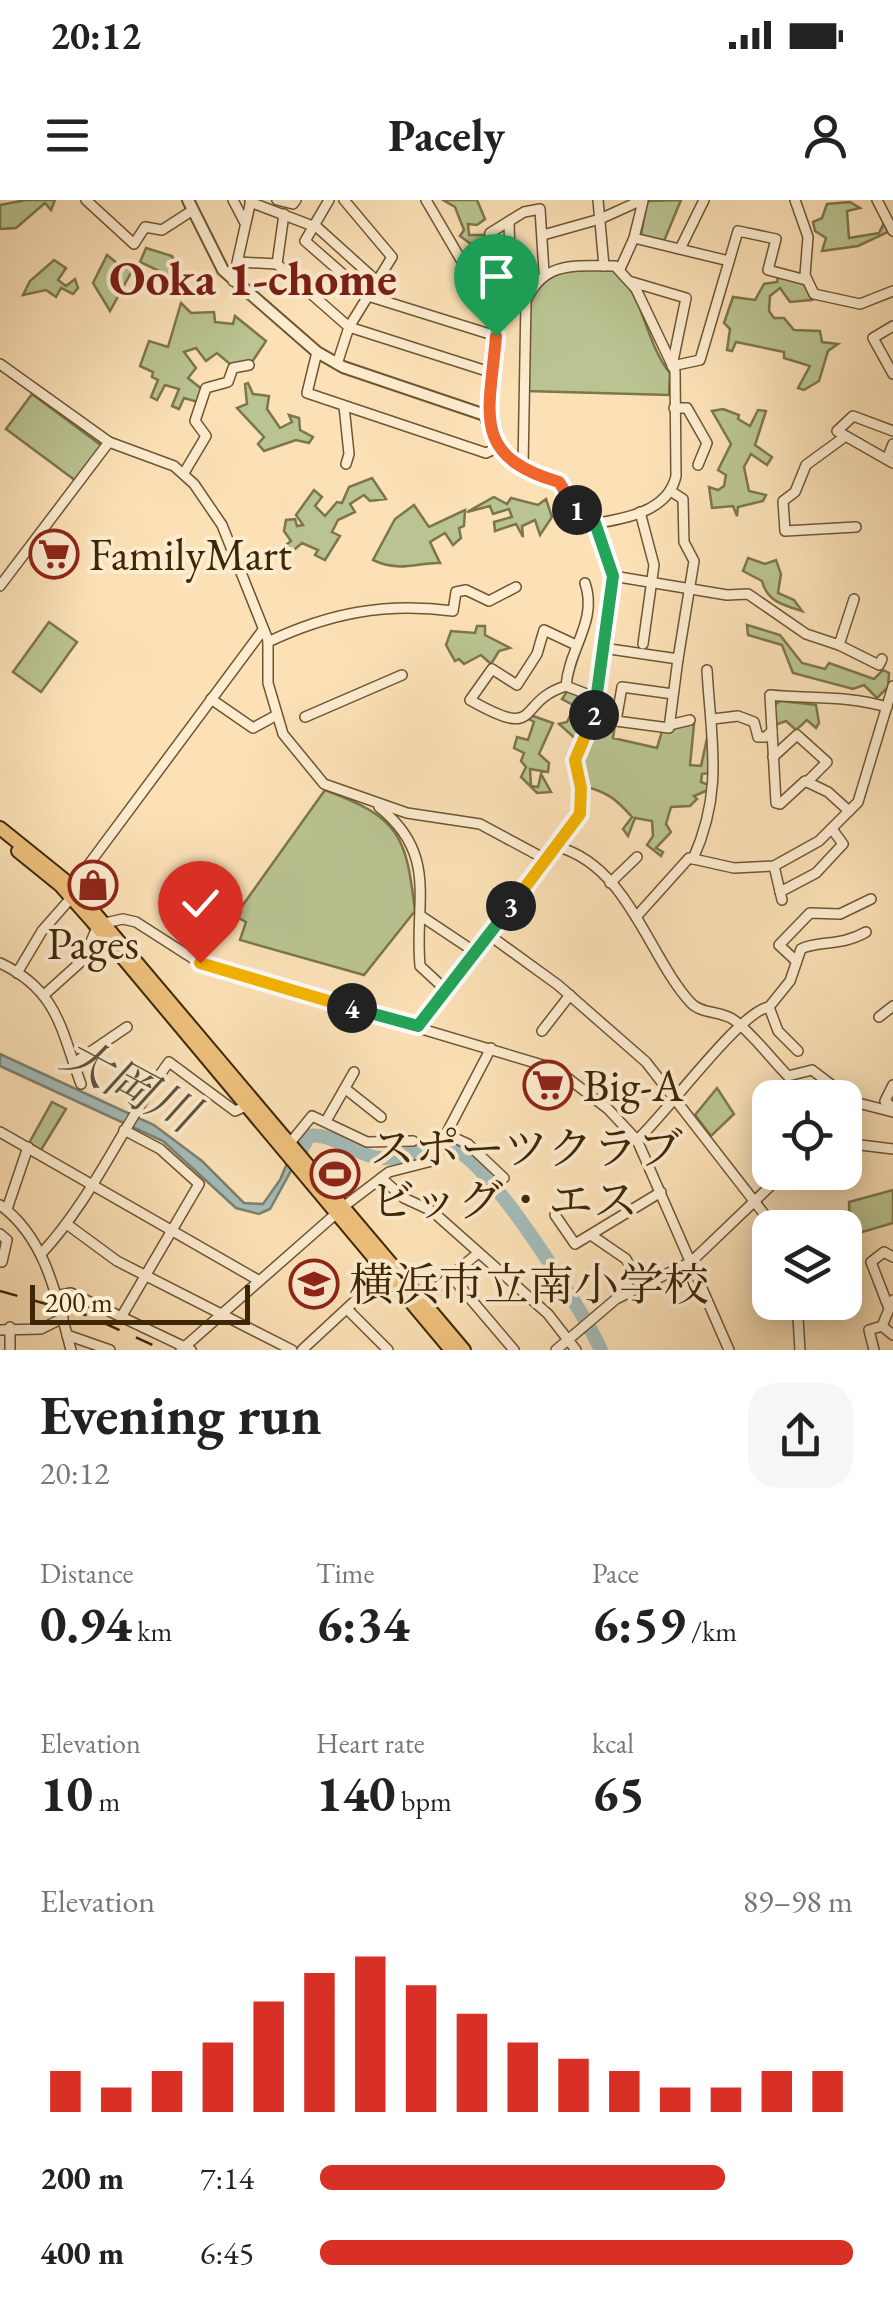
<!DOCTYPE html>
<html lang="en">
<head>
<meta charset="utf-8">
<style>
	body { margin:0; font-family:"EB Garamond","Noto Serif JP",serif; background:#f6f6f6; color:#222; height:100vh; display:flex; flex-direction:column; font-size:38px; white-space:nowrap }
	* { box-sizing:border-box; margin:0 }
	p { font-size:32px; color:#767676 }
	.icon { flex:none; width:55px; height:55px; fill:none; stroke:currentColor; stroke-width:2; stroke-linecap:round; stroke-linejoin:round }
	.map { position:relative; height:1150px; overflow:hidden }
	.panel { display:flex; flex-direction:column; background:#fff; flex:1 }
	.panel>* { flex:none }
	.controls { position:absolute; left:752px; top:880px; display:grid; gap:20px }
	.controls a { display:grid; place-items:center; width:110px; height:110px; border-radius:20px; background:#fff; box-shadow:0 5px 25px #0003; font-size:50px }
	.scale { position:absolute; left:30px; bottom:25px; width:220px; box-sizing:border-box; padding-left:10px; border:5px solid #3e2704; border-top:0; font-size:28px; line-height:35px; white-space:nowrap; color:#3e2704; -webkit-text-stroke:8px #fdecd0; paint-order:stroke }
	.pin { position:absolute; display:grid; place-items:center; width:85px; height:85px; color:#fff; margin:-102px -42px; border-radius:50% 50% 50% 0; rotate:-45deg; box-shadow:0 0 10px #0007 }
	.pin .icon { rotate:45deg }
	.km { position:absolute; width:50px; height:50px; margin:-25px; border-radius:50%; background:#222; color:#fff; font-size:28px; line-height:50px; text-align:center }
	.round { display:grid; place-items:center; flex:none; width:105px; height:105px; border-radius:30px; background:#f6f6f6 }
	.headline { display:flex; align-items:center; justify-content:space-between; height:170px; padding:0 40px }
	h1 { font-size:55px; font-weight:700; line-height:75px }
	.figures { display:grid; grid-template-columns:repeat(3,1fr); gap:15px; height:170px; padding:10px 40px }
	.figures div { display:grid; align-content:center }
	.figures b { font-size:50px; font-weight:700 }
	.figures small { font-size:28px; font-weight:400 }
	.figures p { font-size:28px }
	.chart { height:280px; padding:20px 40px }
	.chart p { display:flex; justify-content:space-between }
	.chart svg { width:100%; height:180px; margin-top:10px; stroke:#d93025; stroke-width:6 }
	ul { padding:0 40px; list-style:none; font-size:32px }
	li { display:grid; grid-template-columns:160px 120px 1fr; align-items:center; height:75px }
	li i { height:25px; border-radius:12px; background:#d93025 }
	.status { display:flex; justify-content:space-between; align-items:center; height:70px; padding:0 50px; background:#fff; direction:ltr }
	.status svg { height:28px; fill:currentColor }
	header { display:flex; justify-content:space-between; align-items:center; height:130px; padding:0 40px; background:#fff; font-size:45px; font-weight:700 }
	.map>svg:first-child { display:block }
	.green { fill:#bac492; stroke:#7c764b; stroke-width:2.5 }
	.water { fill:#a3bbb8; stroke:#7b8070; stroke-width:2.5 }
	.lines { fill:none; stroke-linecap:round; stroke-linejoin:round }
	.river { stroke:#a3bbb8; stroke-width:14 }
	.minor-casing { stroke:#6e5631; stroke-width:12 }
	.tertiary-casing { stroke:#6e5631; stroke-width:14 }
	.primary-casing { stroke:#3e2704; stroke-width:16 }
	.minor { stroke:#fdecd0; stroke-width:9 }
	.tertiary { stroke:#fdecd0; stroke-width:10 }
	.primary { stroke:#eec07c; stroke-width:12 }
	.rail { stroke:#3e2704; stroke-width:2.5; stroke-dasharray:18 18; stroke-linecap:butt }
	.split-1-casing { stroke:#fff; stroke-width:20 }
	.split-2-casing { stroke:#fff; stroke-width:20 }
	.split-3-casing { stroke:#fff; stroke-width:20 }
	.split-4-casing { stroke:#fff; stroke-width:20 }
	.split-5-casing { stroke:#fff; stroke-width:20 }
	.split-1 { stroke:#f0652b; stroke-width:12 }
	.split-2 { stroke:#22a559; stroke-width:12 }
	.split-3 { stroke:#f5b400; stroke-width:12 }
	.split-4 { stroke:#22a559; stroke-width:12 }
	.split-5 { stroke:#f5b400; stroke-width:12 }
	.labels { text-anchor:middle; stroke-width:8; stroke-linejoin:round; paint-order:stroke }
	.poi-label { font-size:45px; fill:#3e2704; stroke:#fdecd0; text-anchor:start }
	.neighbourhood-label { font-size:48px; font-weight:bold; fill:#7a1f14; stroke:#fdecd0 }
	.water-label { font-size:48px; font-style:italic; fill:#5c533a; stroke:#fdecd0 }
</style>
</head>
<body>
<div class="status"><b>20:12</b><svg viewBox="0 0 49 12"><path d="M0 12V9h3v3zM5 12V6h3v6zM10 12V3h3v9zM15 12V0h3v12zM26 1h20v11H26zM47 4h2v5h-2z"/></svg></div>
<header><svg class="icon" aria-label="menu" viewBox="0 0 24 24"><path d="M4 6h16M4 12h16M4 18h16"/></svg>Pacely<svg class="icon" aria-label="person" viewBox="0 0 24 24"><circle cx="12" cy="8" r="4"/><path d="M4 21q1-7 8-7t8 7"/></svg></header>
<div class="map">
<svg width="893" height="1150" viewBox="0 0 893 1150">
	<rect width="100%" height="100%" fill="#fce1b7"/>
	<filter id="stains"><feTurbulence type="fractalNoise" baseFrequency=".002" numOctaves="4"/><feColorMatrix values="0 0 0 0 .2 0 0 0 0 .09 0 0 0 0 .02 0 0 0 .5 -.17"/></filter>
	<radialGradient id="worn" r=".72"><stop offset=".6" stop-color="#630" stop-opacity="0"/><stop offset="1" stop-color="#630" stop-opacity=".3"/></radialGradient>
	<g class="green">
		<path d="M26,0H55L51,10L45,3L16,28L0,29V5Z"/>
		<path d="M443,0H477L485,19L477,25L468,24L469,35H485V43L471,44L460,36L464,30L455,7Z"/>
		<path d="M681,0L664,41L641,35L647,1Z"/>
		<path d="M850,2L860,8L847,11L849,38L879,33L884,23L888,32L858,46L822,51L826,38L815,31L813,22L822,18L827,4Z"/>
		<path d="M146,48L172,56L184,83L140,62Z"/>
		<path d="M107,55L123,68L133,69L110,111L93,83Z"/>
		<path d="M54,60L66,68L58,80L66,86L75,79L78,88L73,94L61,88L56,97L46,90L23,95L30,81Z"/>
		<path d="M613,68C644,93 645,143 670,173L669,195L527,191C527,157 515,93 551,74C566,66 596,70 613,68Z"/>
		<path d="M778,76L802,81L812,100L790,102L780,88L770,96L769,111L774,118H784L794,130L820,131L822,142L838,144L828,151L819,181L804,190L798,188L810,166L784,158V152L736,142L732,151L727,150L730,129L724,123L733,97L755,100L764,84L777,82Z"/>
		<path d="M181,103L191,113L214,112L215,122L233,124L235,116L266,141L252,162L231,165L217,153L206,161L196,148L184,152L196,168L188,178L203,190L198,202L184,198L179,209L172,206L179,189L165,185L157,200L151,197L158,180L152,177L153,172L140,166L149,141L168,147Z"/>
		<path d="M248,183L253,194L269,196L267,209L280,228L292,222L289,215L299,218L300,230L313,237L309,243L296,240L264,251L258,244L264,237L237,208L247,204L245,184Z"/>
		<path d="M32,194L102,246L76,281L6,229Z"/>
		<path d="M723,209L739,215L738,219L750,226L758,210L766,211L755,245L772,257L767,265L751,254L744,267L749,291L766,295L763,301L738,307L737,316L733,306L712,308L709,287L718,290L724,286L726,275L718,270L731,244L712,211Z"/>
		<path d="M372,278L386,299L370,301L364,295L350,304L355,312L338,320L332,332L340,336L325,360L315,355L318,350L302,343L281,361L276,353L291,341L284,331L286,320L295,319L297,326L303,325L296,315L314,290L322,297L315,306L325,316L337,302L342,303L349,287Z"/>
		<path d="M494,297L507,304L511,298L538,305L546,299L552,317L540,335L535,320L522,326L523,337L516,324L495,331L494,322L512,317L509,309L493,314L490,306L467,312Z"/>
		<path d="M414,305L429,327L465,310L464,326L459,328L461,338L453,345L445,333L430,342L440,363C418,362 400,373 373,360L395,319Z"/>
		<path d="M748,358L765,364L776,360L781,374L778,393L794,400L802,411C782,405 767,401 762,381L743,371Z"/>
		<path d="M49,422L77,442L41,492L13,472Z"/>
		<path d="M747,425L780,435L802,463L825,469L829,463L874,479L883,470L889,473L888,487L877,498L864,485L853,489L793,473L782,445L748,435Z"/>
		<path d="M477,426H485V435L510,448L499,451L491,464L481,455L464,464L459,459L455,461L446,445L451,431L475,433Z"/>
		<path d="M568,490L589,500L587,524L577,540L559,524L567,522L575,506L562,499Z"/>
		<path d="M781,501L816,505L819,523L816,528L807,520L796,530L786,521L775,525L774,505Z"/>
		<path d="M533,516L553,523L539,554L549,563L548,572L530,569L531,586L538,587L541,574L551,592L537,593L521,577L526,567L521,561L524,553L514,548L517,537L528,540L534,522L527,518Z"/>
		<path d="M596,520L615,525L613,538L657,548L662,531L694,524L690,565L701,566L708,534L710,573L702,574L701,582L709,585L708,590L694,596L697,599L690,606L671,607L666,624L671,632L656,648L663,652L661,656L647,645L653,636L652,621L635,618L628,636L623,629L632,617C617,600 608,592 583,586L577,560Z"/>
		<path d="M325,590C400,618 406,635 415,711L364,775L240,740L246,722L235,716Z"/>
		<path d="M717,888L734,914L711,936L695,915Z"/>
		<path d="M52,902L66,909L41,950L29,943Z"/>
		<path d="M893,990V1023L862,1032L851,1046L849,1002Z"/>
	</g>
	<path class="water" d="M0,854L154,925L202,961L244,1003L263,1004L280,980L297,940L304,947L270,1009L259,1014L236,1008L163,941L0,866Z"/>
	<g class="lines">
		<path class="river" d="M296,959L309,936C328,932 355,953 374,957C402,964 430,938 457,951C492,967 584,1112 601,1150"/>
		<g class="minor-casing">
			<g id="minor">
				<path d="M86,0L134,44L145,27L162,30L193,10"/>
				<path d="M233,0L245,23"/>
				<path d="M277,0L293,4L296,0"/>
				<path d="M329,0L305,41L368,96L496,136"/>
				<path d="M344,0L392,57L349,127L493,173"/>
				<path d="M426,0L471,77L489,86L490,33L524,12L540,9L544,72"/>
				<path d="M598,0L604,66"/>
				<path d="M795,0L808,37L805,75L814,94L860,104L893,91"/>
				<path d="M877,0L893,31"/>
				<path d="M250,2L318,28L379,83"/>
				<path d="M284,14L277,64L349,127L337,164"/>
				<path d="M543,35L600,19L642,0"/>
				<path d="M634,38L729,61"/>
				<path d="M680,49L704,0"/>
				<path d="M239,62L277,64"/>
				<path d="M615,66L636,89L675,171L676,276C668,312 624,319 592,324L578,312L559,281L523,267L526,101C544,60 576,66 615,66Z"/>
				<path d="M620,69L634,38L643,1"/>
				<path d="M233,81L251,0"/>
				<path d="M632,82L686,98L672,166L700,160L738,31L776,39L768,70L806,80"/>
				<path d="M893,126L873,138L893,174"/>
				<path d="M317,152L307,193L486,253L497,248"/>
				<path d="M0,164L109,242L174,266L194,284L222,325L268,440V483L283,534L324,584L407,613L480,624L547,660"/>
				<path d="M344,206L349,254L346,264"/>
				<path d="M674,208H687L707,243L698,265"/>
				<path d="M488,217L497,121L511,89L509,22"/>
				<path d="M893,231L853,216L837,231L893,263"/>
				<path d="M843,238L806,265L795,292L783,301L785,331L856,327"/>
				<path d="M887,259L893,244"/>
				<path d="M184,273L206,236L195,221L206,188L228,182L233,168L249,165"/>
				<path d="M672,292L683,299L684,342L694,361L678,459"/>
				<path d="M640,312L654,365L643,444"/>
				<path d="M613,376L727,395L748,394L806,434L839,445L854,399"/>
				<path d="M0,386L109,242"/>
				<path d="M268,442C329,413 386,402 453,411L456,392L466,390L489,401L516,387"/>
				<path d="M576,445L544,430L537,454L517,485L492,469L470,500C544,542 514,502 566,486L597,498"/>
				<path d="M839,445L879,465L882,459"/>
				<path d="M603,448L678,459L669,528L616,521L622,487L673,494"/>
				<path d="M566,486C569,448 598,421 585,383"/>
				<path d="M211,499L253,528L275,516"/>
				<path d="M305,517L402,475"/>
				<path d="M713,519L738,516L754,522L758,537H766L772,531L770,495C811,499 846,495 887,507"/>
				<path d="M669,525L690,520"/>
				<path d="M772,531L776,603L780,604L805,581L828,592L849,611"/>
				<path d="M773,557L797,535L827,562L807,582"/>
				<path d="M379,607C439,655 414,702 420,766L446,790"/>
				<path d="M558,647C628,666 649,758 691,803C701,814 722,811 734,820C754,835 770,858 788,876L812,870L854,902L893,912"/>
				<path d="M693,659C724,590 711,541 707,470"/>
				<path d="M774,666L782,700"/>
				<path d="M610,683L637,657"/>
				<path d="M72,687L263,430"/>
				<path d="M780,692L816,673L843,644L832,629"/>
				<path d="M421,716L475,752"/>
				<path d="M636,717L689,658L734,668L774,666L819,641L858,602L893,486"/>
				<path d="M105,723L123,719L136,722L200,763L556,869L608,909L637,940L729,1150"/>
				<path d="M489,735L558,785L646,862L775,1028"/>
				<path d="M794,759L779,745L810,713L840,714L871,699"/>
				<path d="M0,763C58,790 61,830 81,884"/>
				<path d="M17,773L42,731L71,698"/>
				<path d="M44,795L84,759L97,727"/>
				<path d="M769,807L778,831L798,851"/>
				<path d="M879,817L893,806"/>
				<path d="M418,826L580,614L581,588L575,560L592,527L613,376L595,323"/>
				<path d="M542,831L570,795"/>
				<path d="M74,863L127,827"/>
				<path d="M893,885L885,901L893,908"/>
				<path d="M347,890L381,917"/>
				<path d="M326,921L354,872"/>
				<path d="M0,932L258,1080"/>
				<path d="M446,934L468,944L504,978"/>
				<path d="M637,940C666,914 740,811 769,807L790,781L801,749C817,740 840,747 866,732"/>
				<path d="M290,943L312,916L367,942L413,941"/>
				<path d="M845,943L893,949"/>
				<path d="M381,978L404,998L432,1011L548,1114L576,1150"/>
				<path d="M0,1005C46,1038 57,1098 71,1150"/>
				<path d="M7,1009L28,947"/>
				<path d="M555,1015L575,1044L661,992"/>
				<path d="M68,1025L117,1061L292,1150"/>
				<path d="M0,1034L7,1040L2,1062"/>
				<path d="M591,1035L626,1059L641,1087"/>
				<path d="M41,1054C94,997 123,924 169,862L235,911L246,906"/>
				<path d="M451,1076L514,1150"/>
				<path d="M55,1096L71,1093L191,1150"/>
				<path d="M422,1100L477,1054"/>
				<path d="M797,1102L800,1150"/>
				<path d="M888,1106L871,1062L884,1052L893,1057"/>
				<path d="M347,1109L388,1150"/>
				<path d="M123,1114L199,984L160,949L124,930"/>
				<path d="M882,1126L893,1100"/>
				<path d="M10,1127V1150"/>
				<path d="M0,1130L41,1129L63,1118"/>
				<path d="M67,1135L110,1150"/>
				<path d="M181,1150L347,1004L389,972L432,961L491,848"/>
				<path d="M302,1150L385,1073"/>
				<path d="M556,1150L616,1099L691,1062L785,972"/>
				<path d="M874,1150L869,1130L882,1126L893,1135"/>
			</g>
		</g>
		<g class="tertiary-casing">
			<path id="tertiary" d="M188,0L223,70L317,152L343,167L485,215L497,248L523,267"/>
		</g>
		<g class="primary-casing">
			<g id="primary">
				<path d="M0,628L72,686L464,1150"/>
				<path d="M18,651L60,685L92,721L451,1150"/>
			</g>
		</g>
		<use href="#minor" class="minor"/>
		<use href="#tertiary" class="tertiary"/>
		<use href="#primary" class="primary"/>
		<path class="rail" d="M0,1091L86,1115L164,1150"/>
	</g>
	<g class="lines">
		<g class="split-1-casing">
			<path id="split-1" d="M496,136C490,212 469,256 559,282L577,310"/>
		</g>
		<g class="split-2-casing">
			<path id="split-2" d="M577,310L584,320L595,323L613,376L594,515"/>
		</g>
		<g class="split-3-casing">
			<path id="split-3" d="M511,706L580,614L581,588L575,560L594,515"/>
		</g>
		<g class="split-4-casing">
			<path id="split-4" d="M352,808L418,826L511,706"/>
		</g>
		<g class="split-5-casing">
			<path id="split-5" d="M200,763L352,808"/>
		</g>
		<use href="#split-1" class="split-1"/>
		<use href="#split-2" class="split-2"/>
		<use href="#split-3" class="split-3"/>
		<use href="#split-4" class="split-4"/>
		<use href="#split-5" class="split-5"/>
	</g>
	<defs>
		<g id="supermarket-ring" transform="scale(2.5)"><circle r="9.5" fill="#fdecd0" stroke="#8f2418" stroke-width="1.5"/><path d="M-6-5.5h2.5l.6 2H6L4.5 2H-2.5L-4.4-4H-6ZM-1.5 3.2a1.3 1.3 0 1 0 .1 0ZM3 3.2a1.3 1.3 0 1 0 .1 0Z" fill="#8f2418"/></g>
		<g id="shop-ring" transform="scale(2.5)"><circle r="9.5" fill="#fdecd0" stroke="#8f2418" stroke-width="1.5"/><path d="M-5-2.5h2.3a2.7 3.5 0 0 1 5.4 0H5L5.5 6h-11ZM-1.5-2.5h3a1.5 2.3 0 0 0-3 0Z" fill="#8f2418"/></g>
		<g id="stadium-ring" transform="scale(2.5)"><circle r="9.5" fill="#fdecd0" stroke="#8f2418" stroke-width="1.5"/><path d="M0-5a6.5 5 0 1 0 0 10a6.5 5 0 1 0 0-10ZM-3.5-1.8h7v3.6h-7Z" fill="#8f2418"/></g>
		<g id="school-ring" transform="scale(2.5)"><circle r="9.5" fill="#fdecd0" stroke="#8f2418" stroke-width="1.5"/><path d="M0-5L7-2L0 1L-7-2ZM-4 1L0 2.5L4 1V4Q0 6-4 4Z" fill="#8f2418"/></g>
	</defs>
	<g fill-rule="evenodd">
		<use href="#supermarket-ring" x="54" y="354"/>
		<use href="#shop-ring" x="93" y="685"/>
		<use href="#supermarket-ring" x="548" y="885"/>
		<use href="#stadium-ring" x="335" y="974"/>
		<use href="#school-ring" x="314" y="1084"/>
	</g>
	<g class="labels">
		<g class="poi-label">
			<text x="89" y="370">FamilyMart</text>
			<text x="93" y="759" text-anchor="middle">Pages</text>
			<text x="583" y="901">Big-A</text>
			<text x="370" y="964">スポーツクラブ<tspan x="370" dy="52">ビッグ・エス</tspan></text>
			<text x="349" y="1100">横浜市立南小学校</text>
		</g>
		<g class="neighbourhood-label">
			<text x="253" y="95">Ooka 1-chome</text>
		</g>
		<g class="water-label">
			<text transform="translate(130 884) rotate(28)" y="17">大岡川</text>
		</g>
	</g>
	<rect width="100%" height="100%" filter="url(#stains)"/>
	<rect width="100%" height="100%" fill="url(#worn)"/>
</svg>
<div class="controls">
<a><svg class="icon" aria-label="locate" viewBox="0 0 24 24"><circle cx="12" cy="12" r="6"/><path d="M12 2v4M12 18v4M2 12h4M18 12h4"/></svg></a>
<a><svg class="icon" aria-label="layers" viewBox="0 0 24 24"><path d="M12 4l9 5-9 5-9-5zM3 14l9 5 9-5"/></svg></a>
</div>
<div class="scale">200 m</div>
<div class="pin" style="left:496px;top:136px;background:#1e9e55"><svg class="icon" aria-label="arrive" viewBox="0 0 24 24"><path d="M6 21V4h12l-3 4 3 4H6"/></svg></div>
<div class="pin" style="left:200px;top:763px;background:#d93025"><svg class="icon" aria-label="check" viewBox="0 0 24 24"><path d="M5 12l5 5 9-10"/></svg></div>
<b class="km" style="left:577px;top:310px">1</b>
<b class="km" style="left:594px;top:515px">2</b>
<b class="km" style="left:511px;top:706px">3</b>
<b class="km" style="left:352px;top:808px">4</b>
</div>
<section class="panel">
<div class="headline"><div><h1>Evening run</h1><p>20:12</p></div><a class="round"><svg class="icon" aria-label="share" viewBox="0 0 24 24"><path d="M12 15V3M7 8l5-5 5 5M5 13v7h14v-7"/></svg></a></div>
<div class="figures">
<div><p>Distance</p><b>0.94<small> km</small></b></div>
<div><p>Time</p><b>6:34</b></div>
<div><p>Pace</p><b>6:59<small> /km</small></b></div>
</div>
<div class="figures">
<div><p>Elevation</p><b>10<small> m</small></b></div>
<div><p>Heart rate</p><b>140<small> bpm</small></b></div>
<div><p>kcal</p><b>65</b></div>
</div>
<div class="chart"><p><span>Elevation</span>89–98 m</p>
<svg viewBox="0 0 160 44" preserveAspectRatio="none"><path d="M5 44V34M15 44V38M25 44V34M35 44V27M45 44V17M55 44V10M65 44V6M75 44V13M85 44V20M95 44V27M105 44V31M115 44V34M125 44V38M135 44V38M145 44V34M155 44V34"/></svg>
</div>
<ul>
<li><b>200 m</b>7:14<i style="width:76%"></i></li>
<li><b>400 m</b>6:45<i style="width:100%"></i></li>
</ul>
</section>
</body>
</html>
